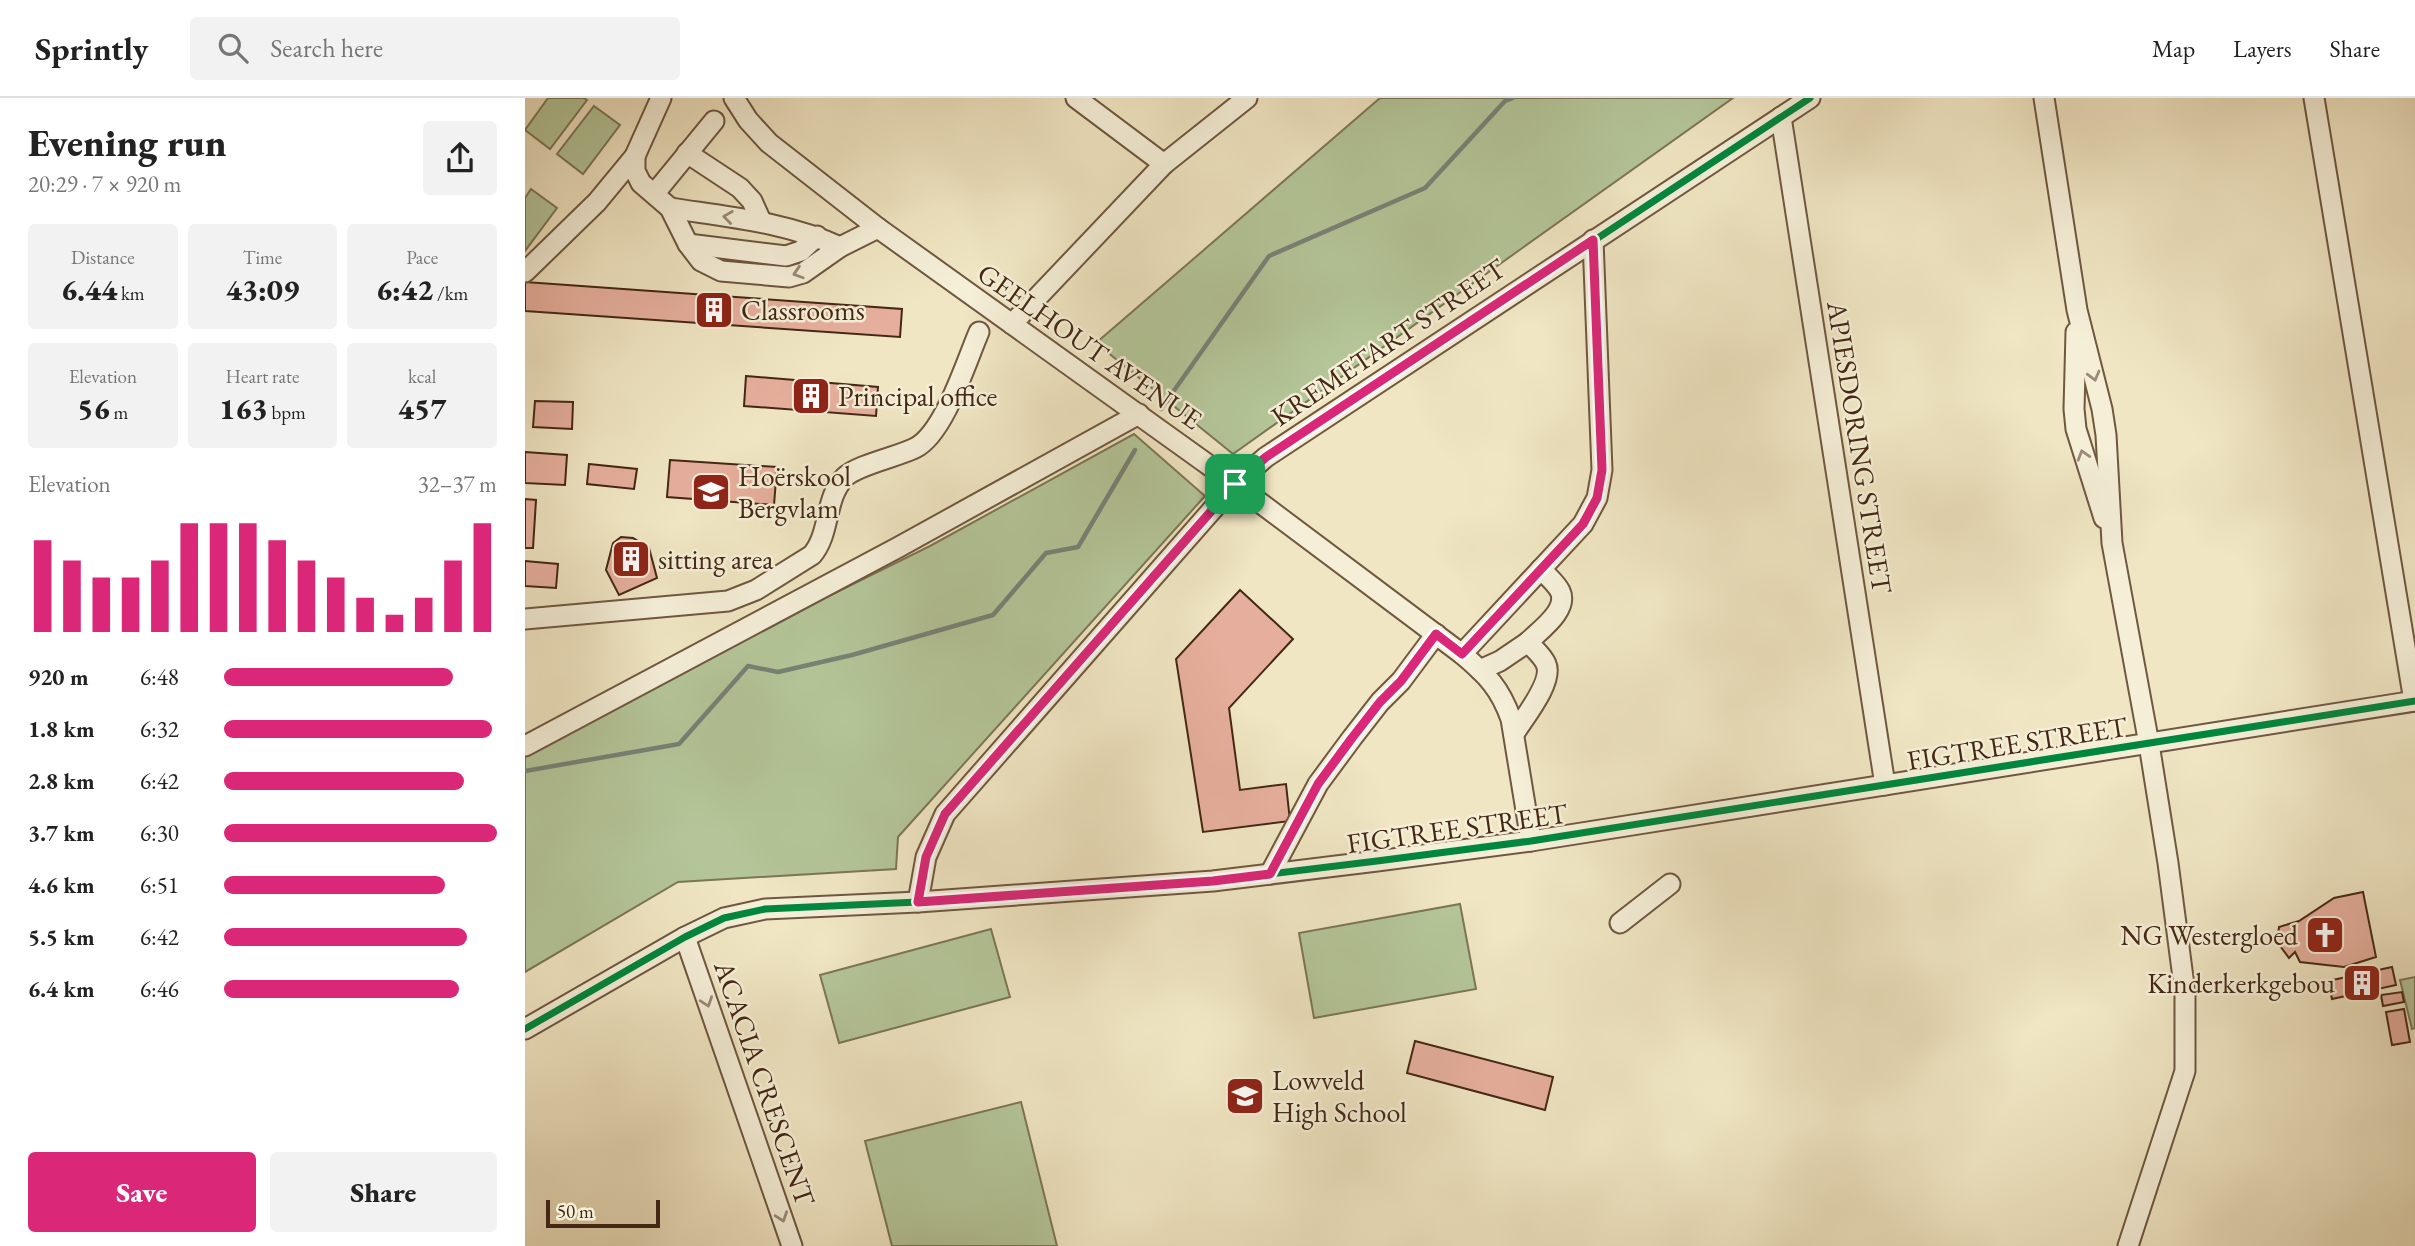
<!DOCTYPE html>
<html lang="en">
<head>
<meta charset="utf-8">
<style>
	body { margin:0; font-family:"EB Garamond",serif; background:#f2f2f2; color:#222; height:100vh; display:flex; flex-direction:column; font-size:26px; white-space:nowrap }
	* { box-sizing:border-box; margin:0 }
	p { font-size:23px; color:#767676 }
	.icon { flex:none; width:38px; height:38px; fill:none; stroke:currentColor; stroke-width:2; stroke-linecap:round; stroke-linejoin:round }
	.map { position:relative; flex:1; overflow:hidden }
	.panel { display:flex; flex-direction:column; background:#fff; width:525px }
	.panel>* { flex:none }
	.scale { position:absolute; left:21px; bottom:18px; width:114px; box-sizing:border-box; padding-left:7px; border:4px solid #442714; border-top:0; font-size:19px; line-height:24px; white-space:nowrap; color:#442714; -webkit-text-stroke:5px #f5efd8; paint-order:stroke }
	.pin { position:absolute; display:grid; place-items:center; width:60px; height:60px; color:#fff; margin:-30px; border-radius:14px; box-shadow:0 4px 10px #0006 }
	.round { display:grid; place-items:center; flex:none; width:74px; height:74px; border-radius:7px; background:#f2f2f2 }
	.head { display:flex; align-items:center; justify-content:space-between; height:119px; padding:0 28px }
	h1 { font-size:38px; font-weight:800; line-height:52px }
	.figures { display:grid; grid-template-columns:repeat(3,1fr); gap:10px; height:119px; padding:7px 28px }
	.figures div { display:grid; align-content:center; border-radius:7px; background:#f2f2f2; text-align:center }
	.figures b { font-size:30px; font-weight:800 }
	.figures small { font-size:19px; font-weight:400 }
	.figures p { font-size:19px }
	.chart { height:196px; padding:14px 28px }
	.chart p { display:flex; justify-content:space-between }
	.chart svg { width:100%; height:126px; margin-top:7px; stroke:#db2777; stroke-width:6 }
	.button { display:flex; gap:14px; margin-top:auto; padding:14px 28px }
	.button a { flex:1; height:80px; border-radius:7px; background:#db2777; color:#fff; font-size:28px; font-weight:800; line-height:80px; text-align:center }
	.button a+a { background:#f2f2f2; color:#222 }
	ul { padding:0 28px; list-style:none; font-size:23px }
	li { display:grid; grid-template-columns:112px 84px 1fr; align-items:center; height:52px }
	li i { height:18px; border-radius:9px; background:#db2777 }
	header { display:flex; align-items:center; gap:42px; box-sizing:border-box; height:98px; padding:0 35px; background:#fff; border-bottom:2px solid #e0e0e0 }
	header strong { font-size:33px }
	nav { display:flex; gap:38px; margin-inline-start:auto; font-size:24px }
	.search { width:490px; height:63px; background:#f2f2f2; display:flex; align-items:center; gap:18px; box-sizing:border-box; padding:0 24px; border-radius:7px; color:#767676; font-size:26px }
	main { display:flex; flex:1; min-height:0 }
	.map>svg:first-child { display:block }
	.green { fill:#b4c699; stroke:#7c7656; stroke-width:2 }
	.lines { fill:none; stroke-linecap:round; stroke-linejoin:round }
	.stream { stroke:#788276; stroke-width:4.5 }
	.building { fill:#e6af9d; stroke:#442714; stroke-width:2 }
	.minor-casing { stroke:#6f5740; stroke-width:23 }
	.minor { stroke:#f5efd8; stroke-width:19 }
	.cycleway-casing { stroke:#f5efd8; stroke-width:11 }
	.cycleway { stroke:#00873e; stroke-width:7 }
	.oneway { stroke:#9c8b76 }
	.route-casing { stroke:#fff; stroke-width:14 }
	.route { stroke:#db2777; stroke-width:9 }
	.labels { text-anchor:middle; stroke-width:5; stroke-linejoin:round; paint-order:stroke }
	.poi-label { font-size:28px; fill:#442714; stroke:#f5efd8; text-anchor:start }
	.street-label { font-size:28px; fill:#442714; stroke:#f5efd8 }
</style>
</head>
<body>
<header>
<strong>Sprintly</strong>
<div class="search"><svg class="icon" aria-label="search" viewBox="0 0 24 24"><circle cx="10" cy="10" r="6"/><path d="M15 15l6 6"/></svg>Search here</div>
<nav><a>Map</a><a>Layers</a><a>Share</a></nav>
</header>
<main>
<section class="panel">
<div class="head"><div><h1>Evening run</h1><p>20:29 · 7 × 920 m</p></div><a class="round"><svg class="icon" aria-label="share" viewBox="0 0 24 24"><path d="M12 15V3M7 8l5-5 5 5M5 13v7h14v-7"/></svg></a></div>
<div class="figures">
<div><p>Distance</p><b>6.44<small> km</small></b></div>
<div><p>Time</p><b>43:09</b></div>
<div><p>Pace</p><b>6:42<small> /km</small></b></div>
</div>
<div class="figures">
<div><p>Elevation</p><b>56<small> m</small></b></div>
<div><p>Heart rate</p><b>163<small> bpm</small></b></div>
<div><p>kcal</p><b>457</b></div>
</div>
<div class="chart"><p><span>Elevation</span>32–37 m</p>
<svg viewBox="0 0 160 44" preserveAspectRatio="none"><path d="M5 44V12M15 44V19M25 44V25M35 44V25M45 44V19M55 44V6M65 44V6M75 44V6M85 44V12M95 44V19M105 44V25M115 44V32M125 44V38M135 44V32M145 44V19M155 44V6"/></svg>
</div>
<ul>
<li><b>920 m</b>6:48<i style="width:84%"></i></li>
<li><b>1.8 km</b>6:32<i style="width:98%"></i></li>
<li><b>2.8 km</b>6:42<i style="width:88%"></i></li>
<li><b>3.7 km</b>6:30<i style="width:100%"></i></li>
<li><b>4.6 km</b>6:51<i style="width:81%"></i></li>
<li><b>5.5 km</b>6:42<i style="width:89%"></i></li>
<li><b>6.4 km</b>6:46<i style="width:86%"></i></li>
</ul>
<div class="button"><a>Save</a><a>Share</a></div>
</section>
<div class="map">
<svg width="1890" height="1148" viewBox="0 0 1890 1148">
	<rect width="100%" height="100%" fill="#f0e6c3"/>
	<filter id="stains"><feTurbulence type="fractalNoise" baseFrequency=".00286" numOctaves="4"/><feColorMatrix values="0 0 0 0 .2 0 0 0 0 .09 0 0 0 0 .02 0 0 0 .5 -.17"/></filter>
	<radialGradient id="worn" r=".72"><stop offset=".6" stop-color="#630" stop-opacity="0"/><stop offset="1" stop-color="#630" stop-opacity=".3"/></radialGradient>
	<g class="green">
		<path d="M23,0H59L62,2L25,51L0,32Z"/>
		<path d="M855,0H1208L708,356L571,245Z"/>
		<path d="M69,8L95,27L58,76L32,56Z"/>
		<path d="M6,91L32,110L0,153V100Z"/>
		<path d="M609,336L680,398L373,739L371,771L153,784L0,874V654L217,541L405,448Z"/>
		<path d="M935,806L951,891L789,920L774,835Z"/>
		<path d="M466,831L485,899L314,945L295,877Z"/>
		<path d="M1890,879V930L1887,931L1875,882Z"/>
		<path d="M496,1004L532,1148H367L340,1043Z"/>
	</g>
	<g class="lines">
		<g class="stream">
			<path d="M636,311L744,158L900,90L980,3L988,0"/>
			<path d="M0,673L154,646L223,568L253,574L327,557L468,517L521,455L553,449L610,352"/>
		</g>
	</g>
	<g class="building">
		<path d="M0,184L377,211L375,239L0,213Z"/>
		<path d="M221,278L353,289L351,318L219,308Z"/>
		<path d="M10,303L48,304L47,331L8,329Z"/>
		<path d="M0,354L42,357L40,387L0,385Z"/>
		<path d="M145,362L252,369L249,407L142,399Z"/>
		<path d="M64,366L112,371L109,391L62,386Z"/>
		<path d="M0,401L11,402L8,450H0Z"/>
		<path d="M96,439L108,440L124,450L132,480L94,497L81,472L88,445Z"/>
		<path d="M0,463L33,466L31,490L0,488Z"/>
		<path d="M715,492L768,541L704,610L715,692L761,686L765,723L678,734L651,561Z"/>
		<path d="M1838,794L1851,859L1819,869L1775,864L1770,854L1764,860L1752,844L1754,829L1774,823L1809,800Z"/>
		<path d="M1867,869L1871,887L1807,901L1803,883Z"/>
		<path d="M1877,894L1879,904L1858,908L1856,897Z"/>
		<path d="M1879,911L1885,944L1867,947L1861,914Z"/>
		<path d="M890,943L1028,979L1020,1012L882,975Z"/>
	</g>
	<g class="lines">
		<g class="minor-casing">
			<g id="minor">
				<path d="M209,0L223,22L244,45L353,130L710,386L937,556C962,577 975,590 986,621L1006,743"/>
				<path d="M551,0L639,66"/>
				<path d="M1519,0L1552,212L1577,311L1581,337L1587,445L1624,646L1643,765L1660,895V973L1603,1148"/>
				<path d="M1789,0L1889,603"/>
				<path d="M1256,19L1360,687"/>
				<path d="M162,55L215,90L227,103L236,123"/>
				<path d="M110,58V73L116,85L145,110L163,146L176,163L196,173L264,179L278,175L315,149L353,130"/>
				<path d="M130,95L189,23"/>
				<path d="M145,110C203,119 262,124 315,149"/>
				<path d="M163,146L261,158L276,153L292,138"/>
				<path d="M0,174L72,104L110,58L136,0"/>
				<path d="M487,226L639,66L722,0"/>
				<path d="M1551,234L1549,311L1551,331L1579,420"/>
				<path d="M0,521L203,503L231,492L287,457C306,435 299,400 320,379C332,367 372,359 390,350C419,336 441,264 454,234"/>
				<path d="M1003,544C1015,532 1044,512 1035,493C1031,485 1022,478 1016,471"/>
				<path d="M937,556L1058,426L1072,400L1077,372L1068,142"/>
				<path d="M955,572L975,563L1003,544C1009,551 1018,558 1021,566C1029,584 998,621 989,636"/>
				<path d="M0,648L372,450L614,316"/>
				<path d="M745,776L793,686L827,640L855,604L876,583L911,536"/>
				<path d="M393,804L401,759L420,716L710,386L741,359L1285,0"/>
				<path d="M1095,825L1145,786"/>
				<path d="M160,839L267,1148"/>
				<path d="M0,931L160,839L199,820L240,811L393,804L688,783L852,763L1006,743L1890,603"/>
			</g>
		</g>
		<use href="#minor" class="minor"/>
		<g class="cycleway-casing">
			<g id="cycleway">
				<path d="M393,804L401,759L420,716L710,386L741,359L1285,0"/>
				<path d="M0,931L160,839L199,820L240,811L393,804L688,783L852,763L1006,743L1890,603"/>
			</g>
		</g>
		<use href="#cycleway" class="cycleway"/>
	</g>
	<defs><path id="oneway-chevron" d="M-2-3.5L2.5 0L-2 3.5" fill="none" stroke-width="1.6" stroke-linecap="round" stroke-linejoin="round" transform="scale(1.75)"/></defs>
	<g class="oneway">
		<use href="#oneway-chevron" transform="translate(203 119) rotate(-172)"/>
		<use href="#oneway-chevron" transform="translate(273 175) rotate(162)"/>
		<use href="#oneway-chevron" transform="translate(1569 278) rotate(75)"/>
		<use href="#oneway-chevron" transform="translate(1558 357) rotate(-107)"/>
		<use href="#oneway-chevron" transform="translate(182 904) rotate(71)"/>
		<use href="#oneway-chevron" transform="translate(257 1119) rotate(71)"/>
	</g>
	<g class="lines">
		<g class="route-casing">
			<path id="route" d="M1068,142L1077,372L1072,400L1058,426L937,556L911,536L876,583L855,604L827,640L793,686L745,776L688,783L393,804L401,759L420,716L710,386L741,359Z"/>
		</g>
		<use href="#route" class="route"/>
	</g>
	<defs>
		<g id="building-square" transform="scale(2.0125)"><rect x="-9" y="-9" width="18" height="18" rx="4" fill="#8f2418" stroke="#f5efd8"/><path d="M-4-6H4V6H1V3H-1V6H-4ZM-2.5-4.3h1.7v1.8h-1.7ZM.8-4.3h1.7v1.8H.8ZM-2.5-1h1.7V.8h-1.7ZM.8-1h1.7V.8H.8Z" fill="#fff"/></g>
		<g id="school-square" transform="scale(2.0125)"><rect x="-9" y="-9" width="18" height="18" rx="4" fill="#8f2418" stroke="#f5efd8"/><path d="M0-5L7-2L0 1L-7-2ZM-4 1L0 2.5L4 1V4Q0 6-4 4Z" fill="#fff"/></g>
		<g id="church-square" transform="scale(2.0125)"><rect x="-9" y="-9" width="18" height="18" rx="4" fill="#8f2418" stroke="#f5efd8"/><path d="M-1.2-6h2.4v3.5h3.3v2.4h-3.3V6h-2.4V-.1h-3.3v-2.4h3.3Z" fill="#fff"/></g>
	</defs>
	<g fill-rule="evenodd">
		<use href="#building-square" x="189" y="212"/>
		<use href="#building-square" x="286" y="298"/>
		<use href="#school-square" x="186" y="394"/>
		<use href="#building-square" x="106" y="461"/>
		<use href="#church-square" x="1800" y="837"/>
		<use href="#building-square" x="1837" y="885"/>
		<use href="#school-square" x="720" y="998"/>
	</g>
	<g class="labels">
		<g class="poi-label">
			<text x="216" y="222">Classrooms</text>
			<text x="313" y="308">Principal office</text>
			<text x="213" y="388">Hoërskool<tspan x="213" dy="32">Bergvlam</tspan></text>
			<text x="133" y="471">sitting area</text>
			<text x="1773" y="847" text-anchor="end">NG Westergloed</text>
			<text x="1810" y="895" text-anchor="end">Kinderkerkgebou</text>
			<text x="747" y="992">Lowveld<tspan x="747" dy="32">High School</tspan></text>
		</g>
		<g class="street-label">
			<text transform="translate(863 244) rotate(-34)" y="10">KREMETART STREET</text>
			<text transform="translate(565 248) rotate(35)" y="10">GEELHOUT AVENUE</text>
			<text transform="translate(1335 349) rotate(81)" y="10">APIESDORING STREET</text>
			<text transform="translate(1492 645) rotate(-9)" y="10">FIGTREE STREET</text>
			<text transform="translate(932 730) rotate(-8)" y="10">FIGTREE STREET</text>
			<text transform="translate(240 985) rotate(71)" y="10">ACACIA CRESCENT</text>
		</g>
	</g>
	<rect width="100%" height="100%" filter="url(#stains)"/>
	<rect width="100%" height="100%" fill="url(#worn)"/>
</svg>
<div class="scale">50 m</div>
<div class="pin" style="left:710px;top:386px;background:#1e9e55"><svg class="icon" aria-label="arrive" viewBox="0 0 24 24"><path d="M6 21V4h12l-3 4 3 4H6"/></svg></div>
</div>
</main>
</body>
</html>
